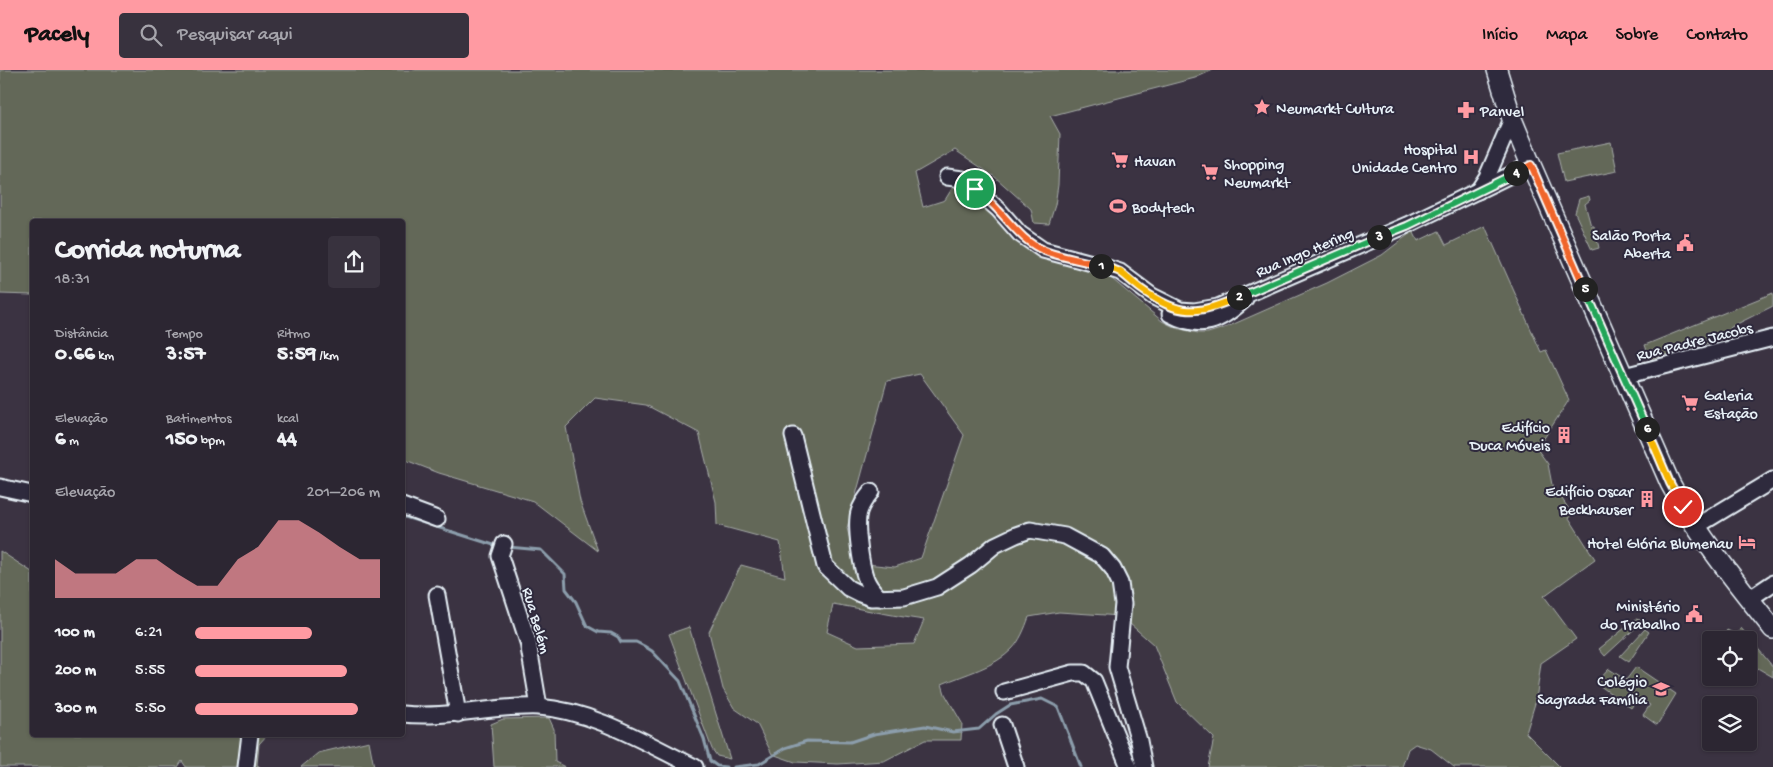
<!DOCTYPE html>
<html lang="pt">
<head>
<meta charset="utf-8">
<style>
	body { margin:0; font-family:"Gochi Hand",sans-serif; background:#38323e; color:#f1f3f6; height:100vh; display:flex; flex-direction:column; font-size:19px; white-space:nowrap }
	* { box-sizing:border-box; margin:0 }
	p { font-size:16px; color:#a6a5ac }
	.icon { flex:none; width:28px; height:28px; fill:none; stroke:currentColor; stroke-width:2; stroke-linecap:round; stroke-linejoin:round }
	.map { position:relative; flex:1; overflow:hidden }
	.panel { position:absolute; left:30px; top:149px; width:375px; height:518px; display:flex; flex-direction:column; background:#2c2632; border-radius:5px; box-shadow:0 1px 4px #0004,0 0 0 1px #48434d }
	.panel>* { flex:none }
	.controls { position:absolute; left:1702px; top:561px; display:grid; gap:10px }
	.controls a { display:grid; place-items:center; width:55px; height:55px; border-radius:5px; background:#2c2632; box-shadow:0 1px 4px #0004,0 0 0 1px #48434d; font-size:25px }
	.pin { position:absolute; display:grid; place-items:center; width:42px; height:42px; color:#fff; margin:-21px; border:2px solid #fff; border-radius:50%; box-shadow:0 1px 5px #0007 }
	.km { position:absolute; width:25px; height:25px; margin:-12px; border-radius:50%; background:#222; color:#fff; font-size:14px; line-height:25px; text-align:center }
	.round { display:grid; place-items:center; flex:none; width:52px; height:52px; border-radius:5px; background:#38323e }
	.overview { display:flex; align-items:center; justify-content:space-between; height:85px; padding:0 25px }
	h1 { font-size:28px; font-weight:700; line-height:38px }
	.figures { display:grid; grid-template-columns:repeat(3,1fr); gap:8px; height:85px; padding:5px 25px }
	.figures div { display:grid; align-content:center }
	.figures b { font-size:21px; font-weight:700 }
	.figures small { font-size:14px; font-weight:400 }
	.figures p { font-size:14px }
	.chart { height:140px; padding:10px 25px }
	.chart p { display:flex; justify-content:space-between }
	.chart svg { width:100%; height:90px; margin-top:5px; fill:#ff9aa2; opacity:.7 }
	ul { padding:0 25px; list-style:none; font-size:16px }
	li { display:grid; grid-template-columns:80px 60px 1fr; align-items:center; height:38px }
	li i { height:12px; border-radius:6px; background:#ff9aa2 }
	header { display:flex; align-items:center; gap:30px; box-sizing:border-box; height:70px; padding:0 25px; background:#ff9aa2; color:#111 }
	header strong { font-size:24px }
	nav { display:flex; gap:28px; margin-inline-start:auto; font-size:18px }
	.search { width:350px; height:45px; background:#38323e; display:flex; align-items:center; gap:12px; box-sizing:border-box; padding:0 18px; border-radius:5px; color:#a6a5ac; font-size:19px }
	.map>svg:first-child { display:block }
	.green { fill:#646759; stroke:#a6aca8; fill-rule:evenodd }
	.lines { fill:none; stroke-linecap:round; stroke-linejoin:round }
	.stream { stroke:#8c9eac; stroke-width:3 }
	.minor-casing { stroke:#e8f1f8; stroke-width:19 }
	.major-casing { stroke:#e8f1f8; stroke-width:22 }
	.minor { stroke:#2f2a3d; stroke-width:15 }
	.major { stroke:#2f2a3d; stroke-width:19 }
	.split-1-casing { stroke:#fff; stroke-width:10 }
	.split-2-casing { stroke:#fff; stroke-width:10 }
	.split-3-casing { stroke:#fff; stroke-width:10 }
	.split-4-casing { stroke:#fff; stroke-width:10 }
	.split-5-casing { stroke:#fff; stroke-width:10 }
	.split-6-casing { stroke:#fff; stroke-width:10 }
	.split-7-casing { stroke:#fff; stroke-width:10 }
	.split-1 { stroke:#f0652b; stroke-width:6 }
	.split-2 { stroke:#f5b400; stroke-width:6 }
	.split-3 { stroke:#22a559; stroke-width:6 }
	.split-4 { stroke:#22a559; stroke-width:6 }
	.split-5 { stroke:#f0652b; stroke-width:6 }
	.split-6 { stroke:#22a559; stroke-width:6 }
	.split-7 { stroke:#f5b400; stroke-width:6 }
	.labels { text-anchor:middle; stroke-width:4; stroke-linejoin:round; paint-order:stroke }
	.poi-label { font-size:16px; fill:#e8f1f8; stroke:#2f2a3d; text-anchor:end }
	.street-label { font-size:16px; fill:#e8f1f8; stroke:#2f2a3d }
</style>
</head>
<body>
<header>
<strong>Pacely</strong>
<div class="search"><svg class="icon" aria-label="search" viewBox="0 0 24 24"><circle cx="10" cy="10" r="6"/><path d="M15 15l6 6"/></svg>Pesquisar aqui</div>
<nav><a>Início</a><a>Mapa</a><a>Sobre</a><a>Contato</a></nav>
</header>
<div class="map">
<svg width="1773" height="697" viewBox="0 0 1773 697">
	<rect width="100%" height="100%" fill="#3b3342"/>
	<filter id="ink" filterUnits="userSpaceOnUse"><feTurbulence type="fractalNoise" baseFrequency=".02" numOctaves="2"/><feDisplacementMap in="SourceGraphic" scale="10" xChannelSelector="R" yChannelSelector="G"/><feConvolveMatrix kernelMatrix="1 2 1 2 8 2 1 2 1" color-interpolation-filters="sRGB"/></filter>
	<g filter="url(#ink)">
		<g class="green">
			<path d="M0,0H1213L1195,8L1050,46L1060,64L1058,115L1055,135L1049,154L1034,153L1031,139L995,107L955,80L915,103L923,137L945,130L956,112L1077,196L1112,209L1162,251L1176,258L1198,263H1208L1227,257L1327,213L1382,185L1413,161L1418,171L1439,161L1446,175L1485,156L1541,282L1546,280L1569,330L1537,379L1548,394L1553,420L1562,429L1573,445L1569,448L1595,489L1544,526L1576,569L1541,593L1536,630L1526,663L1560,697H1454L1431,679L1415,674L1408,679L1402,697H1208L1214,668L1177,632L1154,575L1121,546L1059,542L1029,547C1025,558 1020,571 1012,579C995,597 965,604 942,614L945,624L962,653L961,670H925L884,691L838,694L795,692L772,684L757,654L734,638L723,619L709,562L741,495L785,507L780,472L717,455L716,432L699,363L646,335L595,328L566,357L580,431L598,481L533,431L439,403L403,389L402,151H32V225L0,224ZM920,304L964,365L921,488L895,497L856,493L847,458L887,311ZM833,534C863,539 893,546 924,550L914,574L858,576L827,562Z"/>
			<path d="M1611,72L1617,101L1564,112L1557,83Z"/>
			<path d="M1589,126L1590,130L1585,134L1591,156H1594L1599,178L1592,180L1575,143L1579,129Z"/>
			<path d="M1773,223V236L1731,257L1727,268L1650,289L1645,275Z"/>
			<path d="M0,481L32,502V664H268L259,674L257,695L260,697H186L182,691L178,697H0Z"/>
			<path d="M1636,549L1643,551L1605,586L1599,579Z"/>
			<path d="M689,557L730,689L717,686L712,679L669,564Z"/>
			<path d="M1741,558L1773,597V607L1749,593V570H1722L1727,560L1737,565Z"/>
			<path d="M1645,559L1649,562L1629,592L1620,586Z"/>
			<path d="M1636,597L1676,624L1657,655L1643,645L1650,635L1638,628L1631,638L1596,613L1609,599L1626,610Z"/>
			<path d="M549,648L554,659L555,692L565,697H494L491,654L503,649Z"/>
			<path d="M369,671L374,697H301L318,683Z"/>
		</g>
		<g class="lines">
			<g class="stream">
				<path d="M402,446L500,477"/>
				<path d="M508,477L541,480L565,504L566,519L576,532L587,556L598,562L611,563L618,567L621,572H636L644,576L652,581L680,611L704,669L710,691L717,696L726,697"/>
				<path d="M734,697L759,694L785,678L807,671L850,672L874,664L925,656L953,662L979,659L996,644L1010,635L1042,629L1058,637L1081,697"/>
			</g>
			<g class="minor-casing">
				<g id="minor">
					<path d="M947,107L963,109L975,119L998,139L1020,164L1043,180L1092,193L1120,202L1152,226L1180,240L1194,241L1218,237L1407,155L1531,95"/>
					<path d="M1478,121L1487,107L1512,49"/>
					<path d="M1170,244C1202,261 1220,252 1245,229"/>
					<path d="M1624,306L1773,268"/>
					<path d="M793,366L825,496L848,518L860,524L871,528L904,527L937,517L971,495L995,475L1016,465L1030,460L1065,466L1102,486L1113,499L1120,513L1123,534L1117,597L1139,671L1144,697"/>
					<path d="M0,417L32,424"/>
					<path d="M871,422C866,428 861,435 859,442C855,455 861,501 868,513C871,519 875,523 880,528"/>
					<path d="M402,436L437,449"/>
					<path d="M1695,457L1773,410"/>
					<path d="M504,474L500,486L528,572L539,637"/>
					<path d="M437,525L458,644"/>
					<path d="M1749,529L1773,513"/>
					<path d="M1004,622L1073,603H1084L1094,611L1129,697"/>
					<path d="M402,644C448,649 494,635 539,637C594,641 647,674 695,697"/>
					<path d="M1002,655L1016,697"/>
					<path d="M246,697L250,664"/>
				</g>
			</g>
			<g class="major-casing">
				<path id="major" d="M1497,0L1512,49L1531,95L1670,413C1698,466 1736,512 1773,559"/>
			</g>
			<use href="#minor" class="minor"/>
			<use href="#major" class="major"/>
		</g>
	</g>
	<g class="lines" filter="url(#ink)">
		<g class="split-1-casing">
			<path id="split-1" d="M975,119C983,126 991,132 998,140C1012,155 1025,173 1045,181C1063,188 1083,190 1101,196"/>
		</g>
		<g class="split-2-casing">
			<path id="split-2" d="M1101,196C1107,198 1114,199 1120,202C1127,207 1134,214 1141,219C1180,247 1196,245 1239,227"/>
		</g>
		<g class="split-3-casing">
			<path id="split-3" d="M1239,227L1379,167"/>
		</g>
		<g class="split-4-casing">
			<path id="split-4" d="M1379,167L1407,156L1516,103"/>
		</g>
		<g class="split-5-casing">
			<path id="split-5" d="M1516,103L1531,95L1585,219"/>
		</g>
		<g class="split-6-casing">
			<path id="split-6" d="M1585,219L1647,359"/>
		</g>
		<g class="split-7-casing">
			<path id="split-7" d="M1647,359L1670,413L1683,437"/>
		</g>
		<use href="#split-1" class="split-1"/>
		<use href="#split-2" class="split-2"/>
		<use href="#split-3" class="split-3"/>
		<use href="#split-4" class="split-4"/>
		<use href="#split-5" class="split-5"/>
		<use href="#split-6" class="split-6"/>
		<use href="#split-7" class="split-7"/>
	</g>
	<defs>
		<g id="sight-bare" transform="scale(1.35)"><path d="M0-6L1.8-2.2L6-1.7L2.9 1.2L3.7 5.4L0 3.3L-3.7 5.4L-2.9 1.2L-6-1.7L-1.8-2.2Z" fill="#ff9aa2" stroke="#2f2a3d" stroke-width="2.5" paint-order="stroke"/></g>
		<g id="pharmacy-bare" transform="scale(1.35)"><path d="M-2-6h4v4h4v4h-4v4h-4v-4h-4v-4h4Z" fill="#ff9aa2" stroke="#2f2a3d" stroke-width="2.5" paint-order="stroke"/></g>
		<g id="hospital-bare" transform="scale(1.35)"><path d="M-5-5h3v3.5h4V-5h3V5h-3V1.5h-4V5h-3Z" fill="#ff9aa2" stroke="#2f2a3d" stroke-width="2.5" paint-order="stroke"/></g>
		<g id="supermarket-bare" transform="scale(1.35)"><path d="M-6-5.5h2.5l.6 2H6L4.5 2H-2.5L-4.4-4H-6ZM-1.5 3.2a1.3 1.3 0 1 0 .1 0ZM3 3.2a1.3 1.3 0 1 0 .1 0Z" fill="#ff9aa2" stroke="#2f2a3d" stroke-width="2.5" paint-order="stroke"/></g>
		<g id="stadium-bare" transform="scale(1.35)"><path d="M0-5a6.5 5 0 1 0 0 10a6.5 5 0 1 0 0-10ZM-3.5-1.8h7v3.6h-7Z" fill="#ff9aa2" stroke="#2f2a3d" stroke-width="2.5" paint-order="stroke"/></g>
		<g id="civic-bare" transform="scale(1.35)"><path d="M-.6-6.5H3V-4.5H.6V-3L4-1V1h2V6H-6V1h2V-1L-.6-3ZM-1.2 2.5V6h2.4V2.5Z" fill="#ff9aa2" stroke="#2f2a3d" stroke-width="2.5" paint-order="stroke"/></g>
		<g id="building-bare" transform="scale(1.35)"><path d="M-4-6H4V6H1V3H-1V6H-4ZM-2.5-4.3h1.7v1.8h-1.7ZM.8-4.3h1.7v1.8H.8ZM-2.5-1h1.7V.8h-1.7ZM.8-1h1.7V.8H.8Z" fill="#ff9aa2" stroke="#2f2a3d" stroke-width="2.5" paint-order="stroke"/></g>
		<g id="hotel-bare" transform="scale(1.35)"><path d="M-6-4.5h1.5V1H6V5H4.5V3h-9V5H-6ZM-4 0a1.8 1.8 0 1 1 3.6 0ZM.5 0V-2.5h3Q6-2.5 6 0Z" fill="#ff9aa2" stroke="#2f2a3d" stroke-width="2.5" paint-order="stroke"/></g>
		<g id="school-bare" transform="scale(1.35)"><path d="M0-5L7-2L0 1L-7-2ZM-4 1L0 2.5L4 1V4Q0 6-4 4Z" fill="#ff9aa2" stroke="#2f2a3d" stroke-width="2.5" paint-order="stroke"/></g>
	</defs>
	<g fill-rule="evenodd">
		<use href="#sight-bare" x="1262" y="37"/>
		<use href="#pharmacy-bare" x="1466" y="40"/>
		<use href="#hospital-bare" x="1471" y="87"/>
		<use href="#supermarket-bare" x="1120" y="90"/>
		<use href="#supermarket-bare" x="1210" y="102"/>
		<use href="#stadium-bare" x="1118" y="136"/>
		<use href="#civic-bare" x="1685" y="173"/>
		<use href="#supermarket-bare" x="1690" y="333"/>
		<use href="#building-bare" x="1564" y="365"/>
		<use href="#building-bare" x="1647" y="429"/>
		<use href="#hotel-bare" x="1747" y="472"/>
		<use href="#civic-bare" x="1694" y="544"/>
		<use href="#school-bare" x="1661" y="619"/>
	</g>
	<g class="labels">
		<g class="poi-label">
			<text x="1276" y="43" text-anchor="start">Neumarkt Cultura</text>
			<text x="1480" y="46" text-anchor="start">Panvel</text>
			<text x="1457" y="84">Hospital<tspan x="1457" dy="18">Unidade Centro</tspan></text>
			<text x="1134" y="96" text-anchor="start">Havan</text>
			<text x="1224" y="99" text-anchor="start">Shopping<tspan x="1224" dy="18">Neumarkt</tspan></text>
			<text x="1132" y="142" text-anchor="start">Bodytech</text>
			<text x="1671" y="170">Salão Porta<tspan x="1671" dy="18">Aberta</tspan></text>
			<text x="1704" y="330" text-anchor="start">Galeria<tspan x="1704" dy="18">Estação</tspan></text>
			<text x="1550" y="362">Edifício<tspan x="1550" dy="18">Duca Móveis</tspan></text>
			<text x="1633" y="426">Edifício Oscar<tspan x="1633" dy="18">Beckhauser</tspan></text>
			<text x="1733" y="478">Hotel Glória Blumenau</text>
			<text x="1680" y="541">Ministério<tspan x="1680" dy="18">do Trabalho</tspan></text>
			<text x="1647" y="616">Colégio<tspan x="1647" dy="18">Sagrada Família</tspan></text>
		</g>
		<g class="street-label">
			<text transform="translate(1304 181) rotate(-23)" y="6">Rua Ingo Hering</text>
			<text transform="translate(1694 270) rotate(-14)" y="6">Rua Padre Jacobs</text>
			<text transform="translate(538 550) rotate(74)" y="6">Rua Belém</text>
		</g>
	</g>
</svg>
<div class="controls">
<a><svg class="icon" aria-label="locate" viewBox="0 0 24 24"><circle cx="12" cy="12" r="6"/><path d="M12 2v4M12 18v4M2 12h4M18 12h4"/></svg></a>
<a><svg class="icon" aria-label="layers" viewBox="0 0 24 24"><path d="M12 4l9 5-9 5-9-5zM3 14l9 5 9-5"/></svg></a>
</div>
<div class="pin" style="left:975px;top:119px;background:#1e9e55"><svg class="icon" aria-label="arrive" viewBox="0 0 24 24"><path d="M6 21V4h12l-3 4 3 4H6"/></svg></div>
<div class="pin" style="left:1683px;top:437px;background:#d93025"><svg class="icon" aria-label="check" viewBox="0 0 24 24"><path d="M5 12l5 5 9-10"/></svg></div>
<b class="km" style="left:1101px;top:196px">1</b>
<b class="km" style="left:1239px;top:227px">2</b>
<b class="km" style="left:1379px;top:167px">3</b>
<b class="km" style="left:1516px;top:103px">4</b>
<b class="km" style="left:1585px;top:219px">5</b>
<b class="km" style="left:1647px;top:359px">6</b>
<section class="panel">
<div class="overview"><div><h1>Corrida noturna</h1><p>18:31</p></div><a class="round"><svg class="icon" aria-label="share" viewBox="0 0 24 24"><path d="M12 15V3M7 8l5-5 5 5M5 13v7h14v-7"/></svg></a></div>
<div class="figures">
<div><p>Distância</p><b>0.66<small> km</small></b></div>
<div><p>Tempo</p><b>3:57</b></div>
<div><p>Ritmo</p><b>5:59<small> /km</small></b></div>
</div>
<div class="figures">
<div><p>Elevação</p><b>6<small> m</small></b></div>
<div><p>Batimentos</p><b>150<small> bpm</small></b></div>
<div><p>kcal</p><b>44</b></div>
</div>
<div class="chart"><p><span>Elevação</span>201–206 m</p>
<svg viewBox="0 0 160 44" preserveAspectRatio="none"><path d="M0 44V25L10 32L20 32L30 32L40 25L50 25L60 32L70 38L80 38L90 25L100 19L110 6L120 6L130 12L140 19L150 25L160 25V44z"/></svg>
</div>
<ul>
<li><b>100 m</b>6:21<i style="width:63%"></i></li>
<li><b>200 m</b>5:55<i style="width:82%"></i></li>
<li><b>300 m</b>5:50<i style="width:88%"></i></li>
</ul>
</section>
</div>
</body>
</html>
